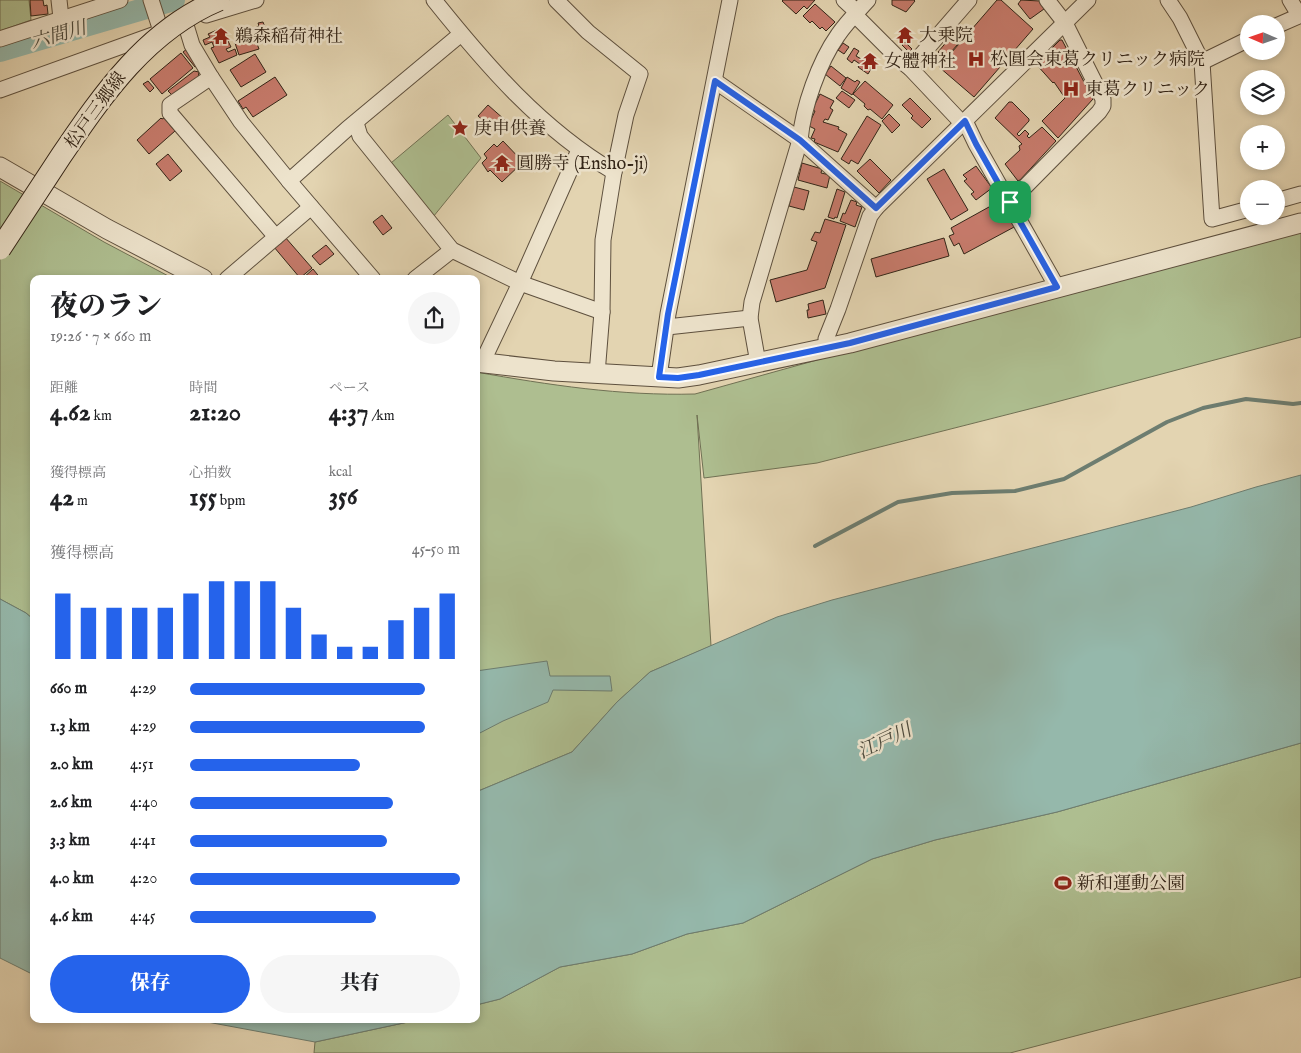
<!DOCTYPE html>
<html lang="ja">
<head>
<meta charset="utf-8">
<style>
	body { margin:0; font-family:"IM FELL English","Noto Serif JP",serif; background:#f6f6f6; color:#202124; height:100vh; display:flex; flex-direction:column; font-size:19px; white-space:nowrap }
	* { box-sizing:border-box; margin:0 }
	p { font-size:16px; color:#757577 }
	.icon { flex:none; width:28px; height:28px; fill:none; stroke:currentColor; stroke-width:2; stroke-linecap:round; stroke-linejoin:round }
	.map { position:relative; flex:1; overflow:hidden }
	.side { position:absolute; left:30px; top:275px; width:450px; height:748px; display:flex; flex-direction:column; background:#fff; border-radius:10px; box-shadow:0 2px 8px #0003 }
	.side>* { flex:none }
	.needle { width:32px; rotate:272deg }
	.tools { position:absolute; left:1240px; top:15px; display:grid; gap:10px }
	.tools a { display:grid; place-items:center; width:45px; height:45px; border-radius:50%; background:#fff; box-shadow:0 2px 8px #0003; font-size:25px }
	.pin { position:absolute; display:grid; place-items:center; width:42px; height:42px; color:#fff; margin:-21px; border-radius:10px; box-shadow:0 2px 8px #0006 }
	.round { display:grid; place-items:center; flex:none; width:52px; height:52px; border-radius:26px; background:#f6f6f6 }
	.summary { display:flex; align-items:center; justify-content:space-between; height:85px; padding:0 20px }
	h1 { font-size:28px; font-weight:800; line-height:38px }
	.metrics { display:grid; grid-template-columns:repeat(3,1fr); gap:8px; height:85px; padding:5px 20px }
	.metrics div { display:grid; align-content:center }
	.metrics b { font-size:25px; font-weight:800 }
	.metrics small { font-size:14px; font-weight:400 }
	.metrics p { font-size:14px }
	.chart { height:140px; padding:10px 20px }
	.chart p { display:flex; justify-content:space-between }
	.chart svg { width:100%; height:90px; margin-top:5px; stroke:#2563eb; stroke-width:6 }
	.action { display:flex; gap:10px; margin-top:auto; padding:10px 20px }
	.action a { flex:1; height:58px; border-radius:30px; background:#2563eb; color:#fff; font-size:20px; font-weight:800; line-height:58px; text-align:center }
	.action a+a { background:#f6f6f6; color:#202124 }
	ul { padding:0 20px; list-style:none; font-size:16px }
	li { display:grid; grid-template-columns:80px 60px 1fr; align-items:center; height:38px }
	li i { height:12px; border-radius:6px; background:#2563eb }
	.map>svg:first-child { display:block }
	.green { fill:#aebe90; stroke:#707154 }
	.water { fill:#95b8ab; stroke:#6d7d70 }
	.lines { fill:none; stroke-linecap:round; stroke-linejoin:round }
	.stream { stroke:#6d7d70; stroke-width:4 }
	.river { stroke:#95b8ab; stroke-width:22 }
	.building { fill:#c77b6c; stroke:#322417 }
	.minor-casing { stroke:#5e503e; stroke-width:17 }
	.tertiary-casing { stroke:#5e503e; stroke-width:21 }
	.minor { stroke:#ede3cc; stroke-width:15 }
	.tertiary { stroke:#ede3cc; stroke-width:19 }
	.secondary-bridge-casing { stroke:#322417; stroke-width:23; stroke-linecap:butt }
	.secondary-bridge { stroke:#ede3cc; stroke-width:21 }
	.route-casing { stroke:#fff; stroke-width:10 }
	.route { stroke:#2563eb; stroke-width:6 }
	.labels { text-anchor:middle; stroke-width:5; stroke-linejoin:round; paint-order:stroke }
	.poi-label { font-size:18px; fill:#322417; stroke:#ede3cc; text-anchor:start }
	.street-label { font-size:18px; fill:#322417; stroke:#ede3cc }
	.water-label { font-size:19px; font-style:italic; fill:#4b493c; stroke:#ede3cc }
</style>
</head>
<body>
<div class="map">
<svg width="1301" height="1053" viewBox="0 0 1301 1053">
	<rect width="100%" height="100%" fill="#e3d4b1"/>
	<filter id="stains"><feTurbulence type="fractalNoise" baseFrequency=".004" numOctaves="4"/><feColorMatrix values="0 0 0 0 .2 0 0 0 0 .09 0 0 0 0 .02 0 0 0 .5 -.17"/></filter>
	<radialGradient id="worn" r=".72"><stop offset=".6" stop-color="#630" stop-opacity="0"/><stop offset="1" stop-color="#630" stop-opacity=".3"/></radialGradient>
	<g class="green">
		<path d="M0,0H29L31,20L0,31Z"/>
		<path d="M448,115L481,158L433,217L391,163Z"/>
		<path d="M0,181L104,242L174,279H34V620L26,613L0,599Z"/>
		<path d="M1301,225V337L1045,405L817,463L704,478L697,415L711,646L650,672L617,702L572,752L476,792V372C549,385 621,396 695,394Z"/>
		<path d="M1301,743V977L1010,1053H314L315,1042L422,1019H476V1005L500,999L560,967L632,954L687,934L743,923L872,859L935,840L1057,812Z"/>
	</g>
	<g class="water">
		<path d="M1301,475V743L1057,812L935,840L872,859L743,923L687,934L632,954L560,967L500,999L476,1005V792L572,752L617,702L650,672L777,617L832,600L1191,507L1256,487Z"/>
		<path d="M0,599L26,613L34,620V975L0,958Z"/>
		<path d="M547,661L550,676H610L612,691L553,690L548,702L503,721L476,735V671Z"/>
		<path d="M191,1019H422L315,1042Z"/>
	</g>
	<g class="lines">
		<path class="stream" d="M815,546L898,502L952,493L1015,491L1064,479L1167,422L1203,408L1246,399L1293,404L1301,403"/>
		<path class="river" d="M0,51L174,0"/>
	</g>
	<g class="building">
		<path d="M30,0H43L44,6L47,5L48,14L31,16Z"/>
		<path d="M783,0H815L807,9L804,6L796,14L782,1Z"/>
		<path d="M892,0H914L915,1L906,12L892,5Z"/>
		<path d="M997,0H1001L1033,29L974,97L939,67Z"/>
		<path d="M1021,0L1040,1L1044,9L1030,19L1018,4Z"/>
		<path d="M815,4L835,22L826,31L822,27L820,29L812,21L810,23L803,16Z"/>
		<path d="M263,22L270,40L262,43L261,41L258,42L253,29L259,26L258,23Z"/>
		<path d="M960,26L968,32L946,58L938,52Z"/>
		<path d="M219,29L220,32L223,31L225,43L228,41L231,47L226,49L228,52L235,49L237,55L219,63L211,48L214,47L212,42L205,45L203,40L210,37L208,34Z"/>
		<path d="M253,33L259,49L239,55L234,40Z"/>
		<path d="M1060,40H1062L1093,99L1058,138L1042,121L1065,98L1054,82L1053,83L1036,64Z"/>
		<path d="M905,42L912,49L909,52L902,45Z"/>
		<path d="M843,43L849,47L844,54L838,50Z"/>
		<path d="M854,48L859,51L856,56L863,60L866,55L876,61L868,74L858,67L860,64L854,60L852,63L847,59Z"/>
		<path d="M187,49L197,66L195,67L183,52Z"/>
		<path d="M181,53L193,68L162,94L150,79Z"/>
		<path d="M255,54L266,72L241,87L230,70Z"/>
		<path d="M831,66L846,78L840,86L825,74Z"/>
		<path d="M194,71L199,72L198,78L172,95L168,91Z"/>
		<path d="M275,77L287,95L253,117L246,107L243,109L238,101Z"/>
		<path d="M847,77L855,82L857,80L860,82L852,95L841,88Z"/>
		<path d="M148,81L154,88L150,92L143,84Z"/>
		<path d="M865,81L893,105L882,119L870,109L868,110L864,106L865,104L853,94Z"/>
		<path d="M842,91L855,100L849,108L836,98Z"/>
		<path d="M820,94L834,101L830,108L833,110L828,120L825,119L823,122L839,127L838,129L847,134L838,152L814,142L815,139L811,138L815,129L809,126L810,122L815,111L812,110Z"/>
		<path d="M910,98L931,119L922,128L911,118L913,116L902,105Z"/>
		<path d="M1009,102H1012L1029,119V121L1017,134L1019,136L1025,130L1029,134L1027,136L1029,138L1042,127L1056,141L1020,180L1018,181L1005,164L1020,150L1019,146L1022,144L995,118Z"/>
		<path d="M488,105L505,120L496,131L478,116Z"/>
		<path d="M889,114L900,125L892,133L882,121Z"/>
		<path d="M867,116L881,125L858,164L851,160L849,164L841,159Z"/>
		<path d="M161,118L162,119L164,118L175,131L149,154L137,140Z"/>
		<path d="M503,141L523,162L502,182L490,170L488,172L482,163L487,158L484,154L494,144L497,147Z"/>
		<path d="M168,154L182,171L170,181L156,164Z"/>
		<path d="M870,159L891,180L879,193L857,171Z"/>
		<path d="M802,163L822,169L821,173L830,175L827,188L798,180Z"/>
		<path d="M976,166L992,188L976,200L971,194L974,192L964,181L967,179L963,175Z"/>
		<path d="M944,169L968,210L951,220L927,179Z"/>
		<path d="M794,187L809,191L804,210L789,206Z"/>
		<path d="M837,189L845,192L837,218L835,217L834,219L828,217Z"/>
		<path d="M851,200L857,202L856,205L862,207L855,227L840,221L843,213L845,214Z"/>
		<path d="M998,202L1003,212L1006,210L1009,215L1007,216L1009,219L1012,218L1016,226L964,254L959,243L954,246L949,236L954,234L951,228Z"/>
		<path d="M382,215L392,228L383,235L373,222Z"/>
		<path d="M825,219L846,225L825,288L776,302L770,280L807,270L817,242L811,240L815,232L820,233Z"/>
		<path d="M285,237L312,268L300,278L274,247Z"/>
		<path d="M944,238L949,256L876,277L871,259Z"/>
		<path d="M326,245L334,254L320,265L312,256Z"/>
		<path d="M313,269L321,279H302Z"/>
		<path d="M823,300L826,314L808,318L807,310H809L808,304Z"/>
	</g>
	<g class="lines">
		<g class="minor-casing">
			<g id="minor">
				<path d="M59,0L61,18"/>
				<path d="M151,0L161,31"/>
				<path d="M434,0C486,65 541,129 614,172"/>
				<path d="M556,0L588,32L640,74L626,115L614,172L603,240L602,312L597,374"/>
				<path d="M844,0L857,12"/>
				<path d="M1168,0L1180,18L1202,62L1212,219L1249,209"/>
				<path d="M1290,0L1299,15"/>
				<path d="M206,15L256,0"/>
				<path d="M855,15L901,61L910,68L962,123"/>
				<path d="M185,22L192,45L211,77L241,122L289,181L347,129L461,34"/>
				<path d="M1276,26L1301,15"/>
				<path d="M0,39L120,0"/>
				<path d="M1202,62L1249,39"/>
				<path d="M910,68L969,0"/>
				<path d="M211,77L170,105V113L276,237"/>
				<path d="M715,81L800,140L876,208"/>
				<path d="M0,90L161,32"/>
				<path d="M965,121L976,144L1057,287"/>
				<path d="M356,123L360,136L452,250L520,283L602,312"/>
				<path d="M289,181L373,279"/>
				<path d="M1276,201L1301,194"/>
				<path d="M1010,202L1099,112L1103,106V99L1065,23L1047,0"/>
				<path d="M227,279L311,207"/>
				<path d="M415,279L452,250"/>
				<path d="M667,327L750,318"/>
				<path d="M828,348L826,339L838,309L870,216L876,208L1088,0"/>
				<path d="M482,363L520,283L579,150"/>
				<path d="M758,363L750,318L752,302L800,140C803,107 819,62 838,35C846,23 858,11 868,0"/>
				<path d="M659,377L668,314L730,0"/>
			</g>
		</g>
		<g class="tertiary-casing">
			<g id="tertiary">
				<path d="M0,167L107,229L203,279"/>
				<path d="M476,362L554,371L678,378L699,375L850,343L1301,223"/>
			</g>
		</g>
		<use href="#minor" class="minor"/>
		<use href="#tertiary" class="tertiary"/>
		<g class="secondary-bridge-casing">
			<path id="secondary-bridge" d="M0,249C20,218 41,187 61,156C103,94 147,30 219,0"/>
		</g>
		<use href="#secondary-bridge" class="secondary-bridge"/>
	</g>
	<g class="lines">
		<g class="route-casing">
			<path id="route" d="M715,81L800,140L876,208L965,121L976,144L1057,287L850,343L699,375L678,378L659,377L668,314Z"/>
		</g>
		<use href="#route" class="route"/>
	</g>
	<defs>
		<g id="temple-bare" transform="scale(1.35)"><path d="M0-6L5-2H3V0L6.5 2.5H4V6H1.5V3h-3V6H-4V2.5H-6.5L-3 0V-2H-5Z" fill="#8f2418" stroke="#ede3cc" stroke-width="2.5" paint-order="stroke"/></g>
		<g id="hospital-bare" transform="scale(1.35)"><path d="M-5-5h3v3.5h4V-5h3V5h-3V1.5h-4V5h-3Z" fill="#8f2418" stroke="#ede3cc" stroke-width="2.5" paint-order="stroke"/></g>
		<g id="sight-bare" transform="scale(1.35)"><path d="M0-6L1.8-2.2L6-1.7L2.9 1.2L3.7 5.4L0 3.3L-3.7 5.4L-2.9 1.2L-6-1.7L-1.8-2.2Z" fill="#8f2418" stroke="#ede3cc" stroke-width="2.5" paint-order="stroke"/></g>
		<g id="stadium-bare" transform="scale(1.35)"><path d="M0-5a6.5 5 0 1 0 0 10a6.5 5 0 1 0 0-10ZM-3.5-1.8h7v3.6h-7Z" fill="#8f2418" stroke="#ede3cc" stroke-width="2.5" paint-order="stroke"/></g>
	</defs>
	<g fill-rule="evenodd">
		<use href="#temple-bare" x="905" y="35"/>
		<use href="#temple-bare" x="221" y="36"/>
		<use href="#hospital-bare" x="976" y="59"/>
		<use href="#temple-bare" x="870" y="61"/>
		<use href="#hospital-bare" x="1071" y="89"/>
		<use href="#sight-bare" x="460" y="128"/>
		<use href="#temple-bare" x="502" y="163"/>
		<use href="#stadium-bare" x="1063" y="883"/>
	</g>
	<g class="labels">
		<g class="poi-label">
			<text x="919" y="41">大乗院</text>
			<text x="235" y="42">鵜森稲荷神社</text>
			<text x="990" y="65">松圓会東葛クリニック病院</text>
			<text x="884" y="67">女體神社</text>
			<text x="1085" y="95">東葛クリニック</text>
			<text x="474" y="134">庚申供養</text>
			<text x="516" y="169">圓勝寺 (Ensho-ji)</text>
			<text x="1077" y="889">新和運動公園</text>
		</g>
		<g class="street-label">
			<text transform="translate(95 110) rotate(-54)" y="6">松戸三郷線</text>
		</g>
		<g class="water-label">
			<text transform="translate(58 34) rotate(-16)" y="7">六間川</text>
			<text transform="translate(884 740) rotate(-25)" y="7">江戸川</text>
		</g>
	</g>
	<rect width="100%" height="100%" filter="url(#stains)"/>
	<rect width="100%" height="100%" fill="url(#worn)"/>
</svg>
<div class="tools">
<a><svg class="needle" viewBox="-14 -14 28 28"><path d="M0-13l5 13h-10z" fill="#e53935"/><path d="M0 13l5-13h-10z" fill="#757577"/></svg></a>
<a><svg class="icon" aria-label="layers" viewBox="0 0 24 24"><path d="M12 4l9 5-9 5-9-5zM3 14l9 5 9-5"/></svg></a>
<a>+</a>
<a>−</a>
</div>
<div class="pin" style="left:1010px;top:202px;background:#1e9e55"><svg class="icon" aria-label="arrive" viewBox="0 0 24 24"><path d="M6 21V4h12l-3 4 3 4H6"/></svg></div>
<section class="side">
<div class="summary"><div><h1>夜のラン</h1><p>19:26 · 7 × 660 m</p></div><a class="round"><svg class="icon" aria-label="share" viewBox="0 0 24 24"><path d="M12 15V3M7 8l5-5 5 5M5 13v7h14v-7"/></svg></a></div>
<div class="metrics">
<div><p>距離</p><b>4.62<small> km</small></b></div>
<div><p>時間</p><b>21:20</b></div>
<div><p>ペース</p><b>4:37<small> /km</small></b></div>
</div>
<div class="metrics">
<div><p>獲得標高</p><b>42<small> m</small></b></div>
<div><p>心拍数</p><b>155<small> bpm</small></b></div>
<div><p>kcal</p><b>356</b></div>
</div>
<div class="chart"><p><span>獲得標高</span>45–50 m</p>
<svg viewBox="0 0 160 44" preserveAspectRatio="none"><path d="M5 44V12M15 44V19M25 44V19M35 44V19M45 44V19M55 44V12M65 44V6M75 44V6M85 44V6M95 44V19M105 44V32M115 44V38M125 44V38M135 44V25M145 44V19M155 44V12"/></svg>
</div>
<ul>
<li><b>660 m</b>4:29<i style="width:87%"></i></li>
<li><b>1.3 km</b>4:29<i style="width:87%"></i></li>
<li><b>2.0 km</b>4:51<i style="width:63%"></i></li>
<li><b>2.6 km</b>4:40<i style="width:75%"></i></li>
<li><b>3.3 km</b>4:41<i style="width:73%"></i></li>
<li><b>4.0 km</b>4:20<i style="width:100%"></i></li>
<li><b>4.6 km</b>4:45<i style="width:69%"></i></li>
</ul>
<div class="action"><a>保存</a><a>共有</a></div>
</section>
</div>
</body>
</html>
